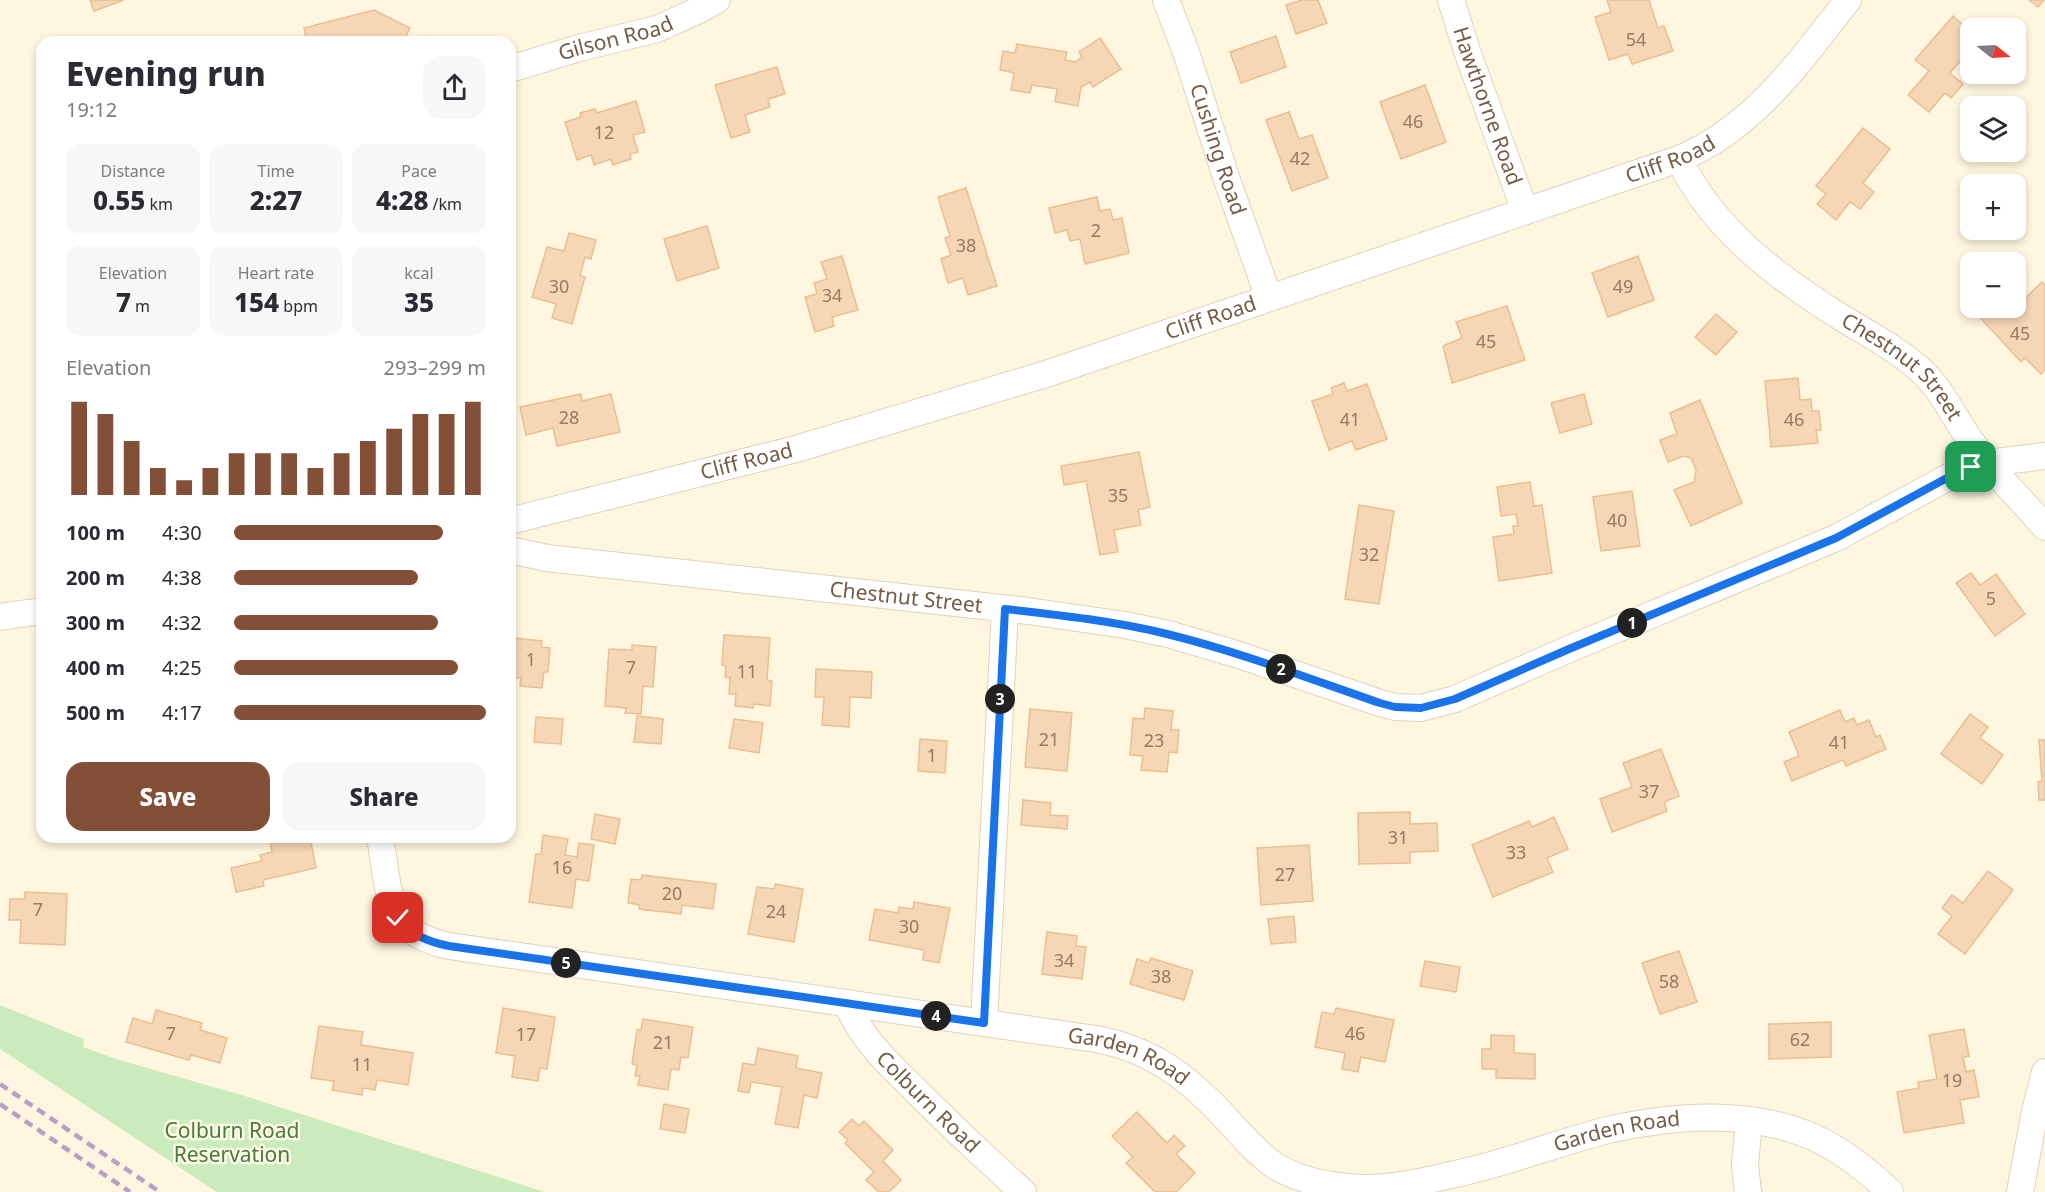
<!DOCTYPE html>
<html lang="en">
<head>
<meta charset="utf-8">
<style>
	body { margin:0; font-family:"Noto Sans",sans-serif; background:#f7f7f7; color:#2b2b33; height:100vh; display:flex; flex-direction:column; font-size:22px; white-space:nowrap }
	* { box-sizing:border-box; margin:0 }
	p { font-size:20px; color:#7c7c81 }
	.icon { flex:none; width:33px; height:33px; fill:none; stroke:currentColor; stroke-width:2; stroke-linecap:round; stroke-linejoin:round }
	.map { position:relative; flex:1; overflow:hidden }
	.details { position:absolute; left:36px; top:36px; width:480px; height:807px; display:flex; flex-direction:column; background:#fff; border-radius:18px; box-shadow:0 3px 9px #0003 }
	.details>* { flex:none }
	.needle { width:39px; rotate:108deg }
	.fabs { position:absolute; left:1960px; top:18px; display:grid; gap:12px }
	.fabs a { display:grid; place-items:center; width:66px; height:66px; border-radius:12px; background:#fff; box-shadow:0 3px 9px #0003; font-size:30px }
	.pin { position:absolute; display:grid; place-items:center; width:51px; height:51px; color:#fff; margin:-26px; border-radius:12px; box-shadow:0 3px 9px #0006 }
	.km { position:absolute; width:30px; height:30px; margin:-15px; border-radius:50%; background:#222; color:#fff; font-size:16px; line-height:30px; text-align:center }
	.round { display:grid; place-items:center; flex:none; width:63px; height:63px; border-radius:18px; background:#f7f7f7 }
	.headline { display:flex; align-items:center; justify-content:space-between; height:102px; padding:0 30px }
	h1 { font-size:33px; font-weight:800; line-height:45px }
	.metrics { display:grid; grid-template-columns:repeat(3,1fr); gap:9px; height:102px; padding:6px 30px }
	.metrics div { display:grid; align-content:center; border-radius:15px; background:#f7f7f7; text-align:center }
	.metrics b { font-size:26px; font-weight:800 }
	.metrics small { font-size:16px; font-weight:400 }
	.metrics p { font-size:16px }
	.chart { height:168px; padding:12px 30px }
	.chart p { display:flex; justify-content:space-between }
	.chart svg { width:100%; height:108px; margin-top:6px; stroke:#844f37; stroke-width:6 }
	.button { display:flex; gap:12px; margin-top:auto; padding:12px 30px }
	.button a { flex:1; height:69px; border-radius:18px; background:#844f37; color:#fff; font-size:24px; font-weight:800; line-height:69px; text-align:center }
	.button a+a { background:#f7f7f7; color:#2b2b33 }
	ul { padding:0 30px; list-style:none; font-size:20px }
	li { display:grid; grid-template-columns:96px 72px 1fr; align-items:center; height:45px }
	li i { height:15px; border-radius:8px; background:#844f37 }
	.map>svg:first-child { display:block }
	.green { fill:#caecbd }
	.building { fill:#f5d6b5; stroke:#e9bf94; stroke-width:1.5 }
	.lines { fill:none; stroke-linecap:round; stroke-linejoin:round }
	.minor-casing { stroke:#e2d2bb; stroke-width:28 }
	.minor { stroke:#fff; stroke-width:26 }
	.rail { stroke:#b99ec7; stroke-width:4.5; stroke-dasharray:9 6; stroke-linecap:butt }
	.route-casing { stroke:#fff; stroke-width:12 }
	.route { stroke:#1a73e8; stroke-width:8 }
	.labels { text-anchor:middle; stroke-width:5; stroke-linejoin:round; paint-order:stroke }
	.number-label { font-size:18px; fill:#967a61 }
	.street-label { font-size:21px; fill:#765c45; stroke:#fff8e7 }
	.park-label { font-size:21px; fill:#477c3c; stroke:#fff8e7 }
</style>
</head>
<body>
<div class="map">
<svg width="2045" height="1192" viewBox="0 0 2045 1192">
	<rect width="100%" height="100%" fill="#fef6df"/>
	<path class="green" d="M0,1005L84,1039L83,1047L116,1059L248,1097L545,1192H217L0,1049Z"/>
	<g class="building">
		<path d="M90,0H124L94,11Z"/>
		<path d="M1302,0H1318L1327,23L1296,34L1286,5Z"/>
		<path d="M1607,0H1649L1658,28L1664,26L1673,51L1632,64L1628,54L1609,60L1595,17L1611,12Z"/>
		<path d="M2029,0H2044L2038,7Z"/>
		<path d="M374,10L410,28L403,42H373L369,40L359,42H307L304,28Z"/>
		<path d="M1953,16L1971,32V49L1950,73L1963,84L1951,98L1945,93L1929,112L1908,95L1929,71L1915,60Z"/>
		<path d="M1276,36L1286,67L1241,83L1230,52Z"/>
		<path d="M1100,38L1121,69L1093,87L1090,82L1081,87L1078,106L1055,102L1057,89L1032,85L1030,93L1011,90L1014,73L1000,70L1003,51L1015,53L1017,44L1067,52L1065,60L1075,62L1082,57L1079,52Z"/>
		<path d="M777,67L785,94L768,99L770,107L745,115L750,132L731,138L715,85Z"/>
		<path d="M1425,85L1446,142L1401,159L1380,102Z"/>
		<path d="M636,101L645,132L633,135L638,152L630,154L631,159L613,165L611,159L594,165L591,155L577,160L565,122L581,117L580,113L595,109L597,113Z"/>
		<path d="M1289,112L1299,139L1312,135L1328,178L1292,191L1266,120Z"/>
		<path d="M1863,128L1890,149L1863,183L1874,192L1860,209L1850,202L1836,220L1817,204L1826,194L1816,186Z"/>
		<path d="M966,188L997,286L968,295L963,278L948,283L941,259L951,255L945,238L950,236L938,197Z"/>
		<path d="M1097,197L1100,211L1110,209L1113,220L1122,218L1129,253L1085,264L1080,239L1070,241L1067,230L1055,233L1049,208Z"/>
		<path d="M707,226L719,268L677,281L664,239Z"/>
		<path d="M569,233L596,240L591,259L585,257L580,276L585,277L572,324L552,318L556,304L532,297L547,247L564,251Z"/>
		<path d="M842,256L858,310L832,317L834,326L815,332L805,297L817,294L814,283L827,279L821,262Z"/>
		<path d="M1638,256L1654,300L1608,317L1592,273Z"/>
		<path d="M2042,282L2045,285V370L2041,374L2025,358L2021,362L1973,310L1976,308H2016V303L2018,305Z"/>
		<path d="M1507,306L1525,360L1452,383L1443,346L1462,338L1456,322Z"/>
		<path d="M1716,314L1737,332L1716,355L1695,337Z"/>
		<path d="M1798,378L1800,400L1811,399L1812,411H1819L1821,430H1816L1818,443L1771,447L1765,381Z"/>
		<path d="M1344,383L1347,391L1367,384L1387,439L1356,450L1352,441L1329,450L1312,401L1333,394L1331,388Z"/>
		<path d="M581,394L582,401L611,394L620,432L557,446L553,428L526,435L520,407Z"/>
		<path d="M1584,394L1592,424L1560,433L1551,403Z"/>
		<path d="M1700,400L1742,503L1691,526L1674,490L1694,482L1696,470L1691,458L1684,456L1668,462L1660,440L1677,434L1670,413Z"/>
		<path d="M1139,452L1150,507L1138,510L1141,525L1114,530L1118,552L1100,555L1086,481L1064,485L1061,466Z"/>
		<path d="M1530,482L1534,506L1542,505L1552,573L1499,581L1493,537L1514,534L1513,526H1518L1516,514L1501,516L1497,487Z"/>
		<path d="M1632,491L1640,546L1601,551L1593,497Z"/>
		<path d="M1359,505L1394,511L1379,604L1345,599Z"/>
		<path d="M1971,573L1980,585L1996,574L2025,614L1995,636L1956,583Z"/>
		<path d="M724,635L770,638L767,680L772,681L770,706L754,704L753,708L735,706L736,694H729L730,678L725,677L726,666L722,665Z"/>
		<path d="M514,638L542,641L541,647L550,648L548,672H544L542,688L520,686L521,678L511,677Z"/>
		<path d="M632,645L656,647L653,687L643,686L641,714L625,713L626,708L605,706L609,649L632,650Z"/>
		<path d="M816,669L872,672L871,698L850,697L849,727L822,725L824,697H815Z"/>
		<path d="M1145,708L1173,711L1171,730H1179L1177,753L1169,752L1167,772L1141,770L1143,756L1130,755L1133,718L1144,719Z"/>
		<path d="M1030,709L1072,713L1067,771L1025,767Z"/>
		<path d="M1840,710L1845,722L1854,718L1857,725L1869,720L1876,737L1880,735L1886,749L1846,766L1843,760L1792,781L1784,762L1799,756L1789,732Z"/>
		<path d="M1970,714L1988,727L1980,738L2003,755L1982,784L1941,754Z"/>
		<path d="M637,716L663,719L661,744L634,742Z"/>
		<path d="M536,717L563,719L561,744L534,742Z"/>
		<path d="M734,719L763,723L759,753L729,748Z"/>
		<path d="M920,739L947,741L945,773L918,771Z"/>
		<path d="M2039,740H2045V800H2039L2038,782L2042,781Z"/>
		<path d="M1661,749L1679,796L1664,802L1667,811L1612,832L1600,799L1632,787L1623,763Z"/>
		<path d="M1023,800L1051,803L1050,815L1068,816L1067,829L1021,825Z"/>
		<path d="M1410,812V824L1437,823L1438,851L1410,852V863L1359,864L1358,813Z"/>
		<path d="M595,814L620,819L615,844L591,839Z"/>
		<path d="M1554,817L1568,849L1547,858L1553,872L1493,897L1472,845L1529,821L1532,827Z"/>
		<path d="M543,835L568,839L565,855L577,857L579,843L594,845L589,881L576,879L572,908L529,902L536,854H541Z"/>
		<path d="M269,837H310L316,868L263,880L264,886L236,892L231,868L262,861L260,855L272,852Z"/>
		<path d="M1309,845L1313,901L1261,905L1257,848Z"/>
		<path d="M1988,871L2013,890L1965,954L1938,934L1952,916L1942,908L1952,895L1963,903Z"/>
		<path d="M642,875L716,884L713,909L682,905L681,914L639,909V905L628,903L631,879L641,880Z"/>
		<path d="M775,884L803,889L794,942L748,934L757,887L774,889Z"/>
		<path d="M25,892L67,894L65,945L20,943L21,920H9L10,899H25Z"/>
		<path d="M914,902L950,908L939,963L923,960L924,950L869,940L875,909L898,913L899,907L913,909Z"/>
		<path d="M1294,916L1296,942L1271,944L1268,919Z"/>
		<path d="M1047,932L1077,936L1076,946L1086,947L1082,979L1042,974Z"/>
		<path d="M1679,951L1697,1002L1660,1014L1642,963Z"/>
		<path d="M1151,958L1193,971L1184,1000L1130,984L1137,959L1149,963Z"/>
		<path d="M1425,961L1460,967L1456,992L1420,986Z"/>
		<path d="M503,1008L555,1017L547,1069L540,1068L538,1081L512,1077L515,1056L496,1053Z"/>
		<path d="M1336,1008L1394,1020L1385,1062L1361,1057L1358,1072L1342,1069L1345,1053L1315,1047L1322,1012L1334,1014Z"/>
		<path d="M156,1010L202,1023L200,1030L227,1038L220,1063L191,1055L189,1060L126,1042L133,1018L152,1024Z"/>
		<path d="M643,1019L693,1027L688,1058L681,1057L679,1070L671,1069L668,1090L638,1085L640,1076H635L637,1065L632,1064L637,1030H641Z"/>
		<path d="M1831,1022V1057L1769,1059V1024Z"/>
		<path d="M319,1026L363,1032L361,1045L413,1053L408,1085L377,1080L375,1090L363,1088L362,1095L332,1090L334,1081L311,1078Z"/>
		<path d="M1964,1029L1969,1056L1963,1057L1966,1072L1974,1070L1979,1097L1960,1100L1964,1123L1904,1133L1897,1092L1919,1088L1918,1082L1937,1079L1929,1035Z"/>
		<path d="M1491,1035L1514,1036V1053L1535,1054V1079L1496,1078V1069H1482V1049H1491Z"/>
		<path d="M758,1048L798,1056L796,1068L822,1073L817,1098L804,1095L798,1128L775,1124L782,1087L751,1082L749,1093L738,1091L743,1063L755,1065Z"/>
		<path d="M664,1104L689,1109L685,1133L660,1129Z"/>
		<path d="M1137,1112L1167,1143L1174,1135L1185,1146L1176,1154L1195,1173L1176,1192H1155L1126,1163L1133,1157L1112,1136Z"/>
		<path d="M852,1119L859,1126L864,1121L893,1150L883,1161L901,1180L889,1192H879L866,1180L874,1172L845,1143L848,1140L839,1132Z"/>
	</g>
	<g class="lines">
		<g class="minor-casing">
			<g id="minor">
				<path id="s1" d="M1166,0L1186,52L1227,180L1269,298"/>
				<path id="s2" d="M1451,0L1467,51L1525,211"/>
				<path id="s3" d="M510,69L579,48L657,29L699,10L717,0"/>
				<path id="s4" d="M1679,159C1714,231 1778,278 1844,319C1869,334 1895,348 1917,367C1942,387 1954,419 1973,444C1994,474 2021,499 2045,527"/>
				<path id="s5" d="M510,521L796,449L1046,374L1679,159C1754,128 1800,61 1848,0"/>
				<path id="s6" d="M510,550L547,558L1028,611L1125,625L1168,634L1236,654L1380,703L1395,707L1421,708L1455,699L1569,649L1836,538L1958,472L1987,463L2045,456"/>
				<path d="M0,617L42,611"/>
				<path id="s7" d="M380,837C390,893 384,932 449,946L1096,1039C1150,1049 1185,1075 1222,1114C1239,1132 1254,1151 1274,1165C1300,1182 1335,1187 1365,1188C1396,1188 1425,1181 1455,1174C1508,1163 1559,1142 1612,1129C1676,1115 1751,1110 1813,1137C1842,1150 1867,1170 1890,1192"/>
				<path id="s8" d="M847,1003C861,1039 888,1063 915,1090C950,1125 986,1159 1023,1192"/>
				<path d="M984,1023L1005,609"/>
				<path d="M1748,1192L1745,1165L1749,1121"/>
				<path d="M2020,1192L2035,1111L2045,1072"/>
			</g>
		</g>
		<use href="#minor" class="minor"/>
		<g class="rail">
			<path d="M0,1084L160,1192"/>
			<path d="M0,1104L130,1192"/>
		</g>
	</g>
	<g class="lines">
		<g class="route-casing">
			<path id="route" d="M398,918C412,935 428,942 449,946L984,1023L1005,609C1059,615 1114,621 1167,634C1240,652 1310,679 1380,703L1395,707L1421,708L1455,699L1569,649L1836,538L1958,472L1971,467"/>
		</g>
		<use href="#route" class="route"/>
	</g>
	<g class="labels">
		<g class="number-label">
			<text x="1636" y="46">54</text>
			<text x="1413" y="128">46</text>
			<text x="604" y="139">12</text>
			<text x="1300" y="165">42</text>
			<text x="1096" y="237">2</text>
			<text x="966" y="252">38</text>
			<text x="559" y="293">30</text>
			<text x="1623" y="293">49</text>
			<text x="832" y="302">34</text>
			<text x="2020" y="340">45</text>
			<text x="1486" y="348">45</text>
			<text x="569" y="424">28</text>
			<text x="1350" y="426">41</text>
			<text x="1794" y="426">46</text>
			<text x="1118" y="502">35</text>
			<text x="1617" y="527">40</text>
			<text x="1369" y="561">32</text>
			<text x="1991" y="605">5</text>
			<text x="531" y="666">1</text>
			<text x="631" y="674">7</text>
			<text x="747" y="678">11</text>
			<text x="1049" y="746">21</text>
			<text x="1154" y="747">23</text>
			<text x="1839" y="749">41</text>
			<text x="932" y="762">1</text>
			<text x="1649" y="798">37</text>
			<text x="1398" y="844">31</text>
			<text x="1516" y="859">33</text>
			<text x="562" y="874">16</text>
			<text x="1285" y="881">27</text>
			<text x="672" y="900">20</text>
			<text x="38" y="916">7</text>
			<text x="776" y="918">24</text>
			<text x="909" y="933">30</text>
			<text x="1064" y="967">34</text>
			<text x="1161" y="983">38</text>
			<text x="1669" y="988">58</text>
			<text x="171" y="1040">7</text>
			<text x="1355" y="1040">46</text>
			<text x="526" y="1041">17</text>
			<text x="1800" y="1046">62</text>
			<text x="663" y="1049">21</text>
			<text x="362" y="1071">11</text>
			<text x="1952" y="1087">19</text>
		</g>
		<g class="street-label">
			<text dy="7" stroke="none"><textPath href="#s3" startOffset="110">Gilson Road</textPath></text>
			<text dy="7" stroke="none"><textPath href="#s2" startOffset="112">Hawthorne Road</textPath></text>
			<text dy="7" stroke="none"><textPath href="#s1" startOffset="158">Cushing Road</textPath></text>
			<text dy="7" stroke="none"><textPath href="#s5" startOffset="1216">Cliff Road</textPath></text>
			<text dy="7" stroke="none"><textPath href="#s5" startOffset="730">Cliff Road</textPath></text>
			<text dy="7" stroke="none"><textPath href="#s4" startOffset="309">Chestnut Street</textPath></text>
			<text dy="7" stroke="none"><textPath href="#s5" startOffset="244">Cliff Road</textPath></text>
			<text dy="7" stroke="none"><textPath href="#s6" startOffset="399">Chestnut Street</textPath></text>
			<text dy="7" stroke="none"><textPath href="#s7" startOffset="832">Garden Road</textPath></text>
			<text dy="7" stroke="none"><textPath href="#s8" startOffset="129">Colburn Road</textPath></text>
			<text dy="7" stroke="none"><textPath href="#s7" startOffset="1372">Garden Road</textPath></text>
		</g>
		<g class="park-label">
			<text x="232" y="1138">Colburn Road<tspan x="232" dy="24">Reservation</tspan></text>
		</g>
	</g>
</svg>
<div class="fabs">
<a><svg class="needle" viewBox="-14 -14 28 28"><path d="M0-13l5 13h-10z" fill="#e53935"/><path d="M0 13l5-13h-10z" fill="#7c7c81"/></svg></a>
<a><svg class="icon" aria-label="layers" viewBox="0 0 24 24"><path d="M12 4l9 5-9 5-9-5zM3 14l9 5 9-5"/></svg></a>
<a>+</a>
<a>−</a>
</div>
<div class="pin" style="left:1971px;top:467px;background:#1e9e55"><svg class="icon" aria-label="arrive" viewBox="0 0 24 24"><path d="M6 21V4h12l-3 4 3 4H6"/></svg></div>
<div class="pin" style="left:398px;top:918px;background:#d93025"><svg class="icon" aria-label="check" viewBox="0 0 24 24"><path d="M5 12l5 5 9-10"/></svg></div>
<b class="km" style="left:1632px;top:623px">1</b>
<b class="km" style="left:1281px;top:669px">2</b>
<b class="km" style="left:1000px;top:699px">3</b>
<b class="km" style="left:936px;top:1016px">4</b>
<b class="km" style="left:566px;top:963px">5</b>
<section class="details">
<div class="headline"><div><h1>Evening run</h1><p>19:12</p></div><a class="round"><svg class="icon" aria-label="share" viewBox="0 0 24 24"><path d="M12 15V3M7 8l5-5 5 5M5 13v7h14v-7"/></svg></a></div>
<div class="metrics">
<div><p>Distance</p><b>0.55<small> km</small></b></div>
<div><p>Time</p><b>2:27</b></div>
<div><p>Pace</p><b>4:28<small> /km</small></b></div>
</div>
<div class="metrics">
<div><p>Elevation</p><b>7<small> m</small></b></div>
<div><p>Heart rate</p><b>154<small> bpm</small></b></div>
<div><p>kcal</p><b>35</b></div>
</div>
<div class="chart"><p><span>Elevation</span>293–299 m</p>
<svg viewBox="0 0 160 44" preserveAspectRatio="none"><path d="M5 44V6M15 44V11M25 44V22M35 44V33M45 44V38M55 44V33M65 44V27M75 44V27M85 44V27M95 44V33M105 44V27M115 44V22M125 44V17M135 44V11M145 44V11M155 44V6"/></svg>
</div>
<ul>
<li><b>100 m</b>4:30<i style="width:83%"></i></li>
<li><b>200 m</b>4:38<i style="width:73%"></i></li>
<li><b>300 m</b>4:32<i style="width:81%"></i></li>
<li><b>400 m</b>4:25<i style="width:89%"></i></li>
<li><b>500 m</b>4:17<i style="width:100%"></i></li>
</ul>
<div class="button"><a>Save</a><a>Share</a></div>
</section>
</div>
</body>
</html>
